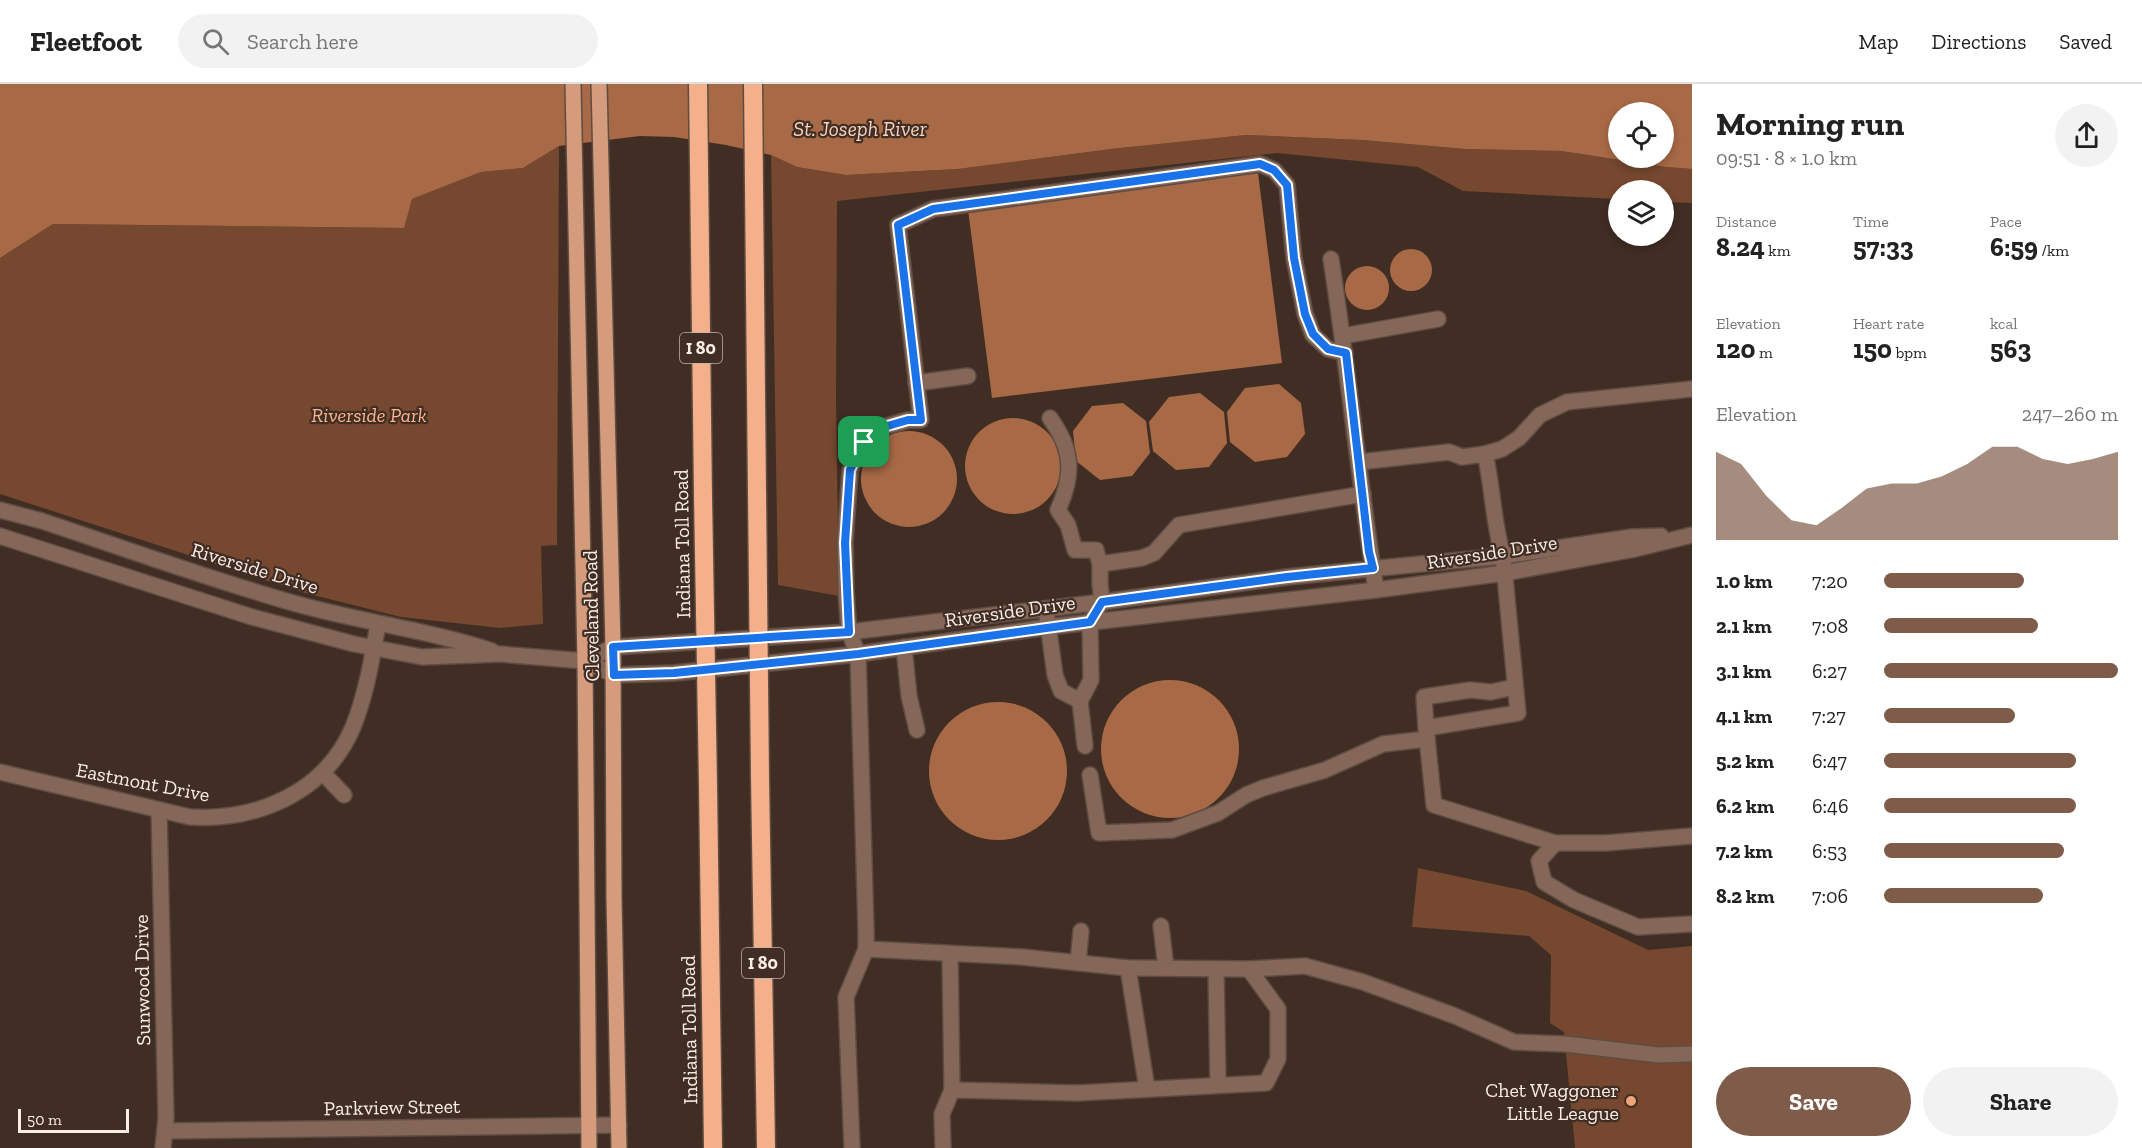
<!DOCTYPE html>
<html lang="en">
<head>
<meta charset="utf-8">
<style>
	body { margin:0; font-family:"Zilla Slab",serif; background:#f2f2f2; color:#222; height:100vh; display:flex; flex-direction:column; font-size:22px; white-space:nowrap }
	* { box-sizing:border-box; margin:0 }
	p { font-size:20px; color:#767676 }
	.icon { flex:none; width:33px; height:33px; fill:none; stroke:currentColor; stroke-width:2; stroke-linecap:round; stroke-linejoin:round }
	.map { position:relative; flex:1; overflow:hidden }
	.details { display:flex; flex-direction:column; background:#fff; width:450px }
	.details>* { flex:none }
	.buttons { position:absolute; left:1608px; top:18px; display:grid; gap:12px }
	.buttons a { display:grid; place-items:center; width:66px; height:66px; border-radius:50%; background:#fff; box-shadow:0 3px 9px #0003; font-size:30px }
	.scale { position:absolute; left:18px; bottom:15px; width:111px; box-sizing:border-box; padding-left:6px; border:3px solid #faece6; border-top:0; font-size:16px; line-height:21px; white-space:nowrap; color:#faece6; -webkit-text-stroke:4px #402d23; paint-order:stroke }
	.pin { position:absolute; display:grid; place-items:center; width:51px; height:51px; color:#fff; margin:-26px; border-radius:12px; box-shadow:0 3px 9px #0006 }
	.round { display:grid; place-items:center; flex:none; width:63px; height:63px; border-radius:32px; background:#f2f2f2 }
	.head { display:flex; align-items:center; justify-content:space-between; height:102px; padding:0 24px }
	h1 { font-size:33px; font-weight:700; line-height:45px }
	.stats { display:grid; grid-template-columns:repeat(3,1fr); gap:9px; height:102px; padding:6px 24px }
	.stats div { display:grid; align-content:center }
	.stats b { font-size:26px; font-weight:700 }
	.stats small { font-size:16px; font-weight:400 }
	.stats p { font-size:16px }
	.chart { height:168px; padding:12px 24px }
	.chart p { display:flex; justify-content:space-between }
	.chart svg { width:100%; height:108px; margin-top:6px; fill:#7f5c49; opacity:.7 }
	.primary-button { display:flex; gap:12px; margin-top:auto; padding:12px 24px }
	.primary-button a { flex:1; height:69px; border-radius:36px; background:#7f5c49; color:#fff; font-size:24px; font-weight:700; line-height:69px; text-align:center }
	.primary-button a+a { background:#f2f2f2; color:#222 }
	ul { padding:0 24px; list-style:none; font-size:20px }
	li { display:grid; grid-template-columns:96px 72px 1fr; align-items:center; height:45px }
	li i { height:15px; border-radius:8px; background:#7f5c49 }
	header { display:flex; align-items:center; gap:36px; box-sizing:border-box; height:84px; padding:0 30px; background:#fff; border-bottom:2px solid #e0e0e0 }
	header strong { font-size:28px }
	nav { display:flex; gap:33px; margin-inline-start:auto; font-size:21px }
	.search { width:420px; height:54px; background:#f2f2f2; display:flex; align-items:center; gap:15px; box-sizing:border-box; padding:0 21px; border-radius:33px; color:#767676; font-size:22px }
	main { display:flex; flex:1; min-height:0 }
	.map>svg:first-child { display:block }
	.green { fill:#76482f }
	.water { fill:#a86946; fill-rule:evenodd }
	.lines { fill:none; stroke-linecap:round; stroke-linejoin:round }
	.minor-casing { stroke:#5e4c42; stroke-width:18 }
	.major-casing { stroke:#5e4c42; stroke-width:18 }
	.highway-casing { stroke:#5e4c42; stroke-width:21 }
	.minor { stroke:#846759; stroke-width:15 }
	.major { stroke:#d49b7d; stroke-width:15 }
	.highway { stroke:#f4af8b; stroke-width:18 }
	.highway-bridge-casing { stroke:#5e4c42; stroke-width:21; stroke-linecap:butt }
	.highway-bridge { stroke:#f4af8b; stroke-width:18 }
	.route-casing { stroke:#fff; stroke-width:12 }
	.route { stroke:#1a73e8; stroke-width:8 }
	.poi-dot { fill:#f0a279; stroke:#402d23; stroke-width:2 }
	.labels { text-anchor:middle; stroke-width:4.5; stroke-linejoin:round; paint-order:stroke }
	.shield { fill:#402d23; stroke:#c2b3ac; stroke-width:1.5 }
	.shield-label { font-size:18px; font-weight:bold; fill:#faece6 }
	.park-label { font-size:20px; font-style:italic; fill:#fdb58e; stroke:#402d23 }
	.street-label { font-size:20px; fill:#faece6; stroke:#402d23 }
	.poi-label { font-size:20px; fill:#faece6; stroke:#402d23; text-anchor:end }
	.water-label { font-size:21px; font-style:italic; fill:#f6d1bd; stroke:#402d23 }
</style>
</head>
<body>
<header>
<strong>Fleetfoot</strong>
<div class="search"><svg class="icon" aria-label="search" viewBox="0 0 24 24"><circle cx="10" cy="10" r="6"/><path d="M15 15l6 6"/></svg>Search here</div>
<nav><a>Map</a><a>Directions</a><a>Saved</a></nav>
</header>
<main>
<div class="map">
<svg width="1692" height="1064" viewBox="0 0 1692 1064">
	<rect width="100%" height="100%" fill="#402d23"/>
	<g class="green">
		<path d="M1246,51L1362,56L1465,65L1561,67L1666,83L1692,85V119L1664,118V106H1618V115L1463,107L1418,83L1277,69L837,117L836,316L839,512L778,501L771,71L797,83L846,91L958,85L1111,65Z"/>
		<path d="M559,62L557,461L541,462L543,540L500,544L401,533L305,509L0,410V174L53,140L403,144L412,115L481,88L523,84Z"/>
		<path d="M1418,784L1526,807L1648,866L1692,862V1064H1575L1564,948L1550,939L1551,871L1529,852L1412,843Z"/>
	</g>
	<g class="water">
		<path d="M0,0H1692V85L1666,83L1561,67L1465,65L1362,56L1246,51L1111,65L958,85L846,91L797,83L771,71L726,61L674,53L640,52L559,62L523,84L481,88L412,115L404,144L53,140L0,174ZM1618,28H1664V74H1618Z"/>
		<path d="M1258,89L1282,279L992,314L968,125Z"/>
		<circle cx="1411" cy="186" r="21"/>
		<circle cx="1367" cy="204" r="22"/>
		<path d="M1279,300L1301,319L1305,350L1287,373L1255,378L1230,358L1227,328L1245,304Z"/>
		<path d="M1200,309L1224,328L1227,359L1209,383L1176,386L1153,367L1149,338L1169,313Z"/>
		<path d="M1123,319L1146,337L1150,369L1132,392L1100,396L1076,377L1073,347L1092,322Z"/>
		<circle cx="1013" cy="382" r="48"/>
		<circle cx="909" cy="395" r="48"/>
		<circle cx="1170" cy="665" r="69"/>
		<circle cx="998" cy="687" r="69"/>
	</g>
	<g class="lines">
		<g class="minor-casing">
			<g id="minor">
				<path d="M1331,175C1348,285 1359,396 1376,506"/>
				<path d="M1343,252L1438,235"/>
				<path d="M916,299L968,292"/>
				<path d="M1692,305L1567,318L1540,331L1519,354L1502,365L1485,370C1493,404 1493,439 1503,472L1518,629L1426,644L1434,721L1555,759H1605L1692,752"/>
				<path d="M1050,334C1073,366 1074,390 1058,426L1068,441L1075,466H1096L1100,480L1142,474L1154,469L1179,441L1363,410"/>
				<path d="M1359,378L1449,368L1462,373L1485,370"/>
				<path d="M0,426L42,437C126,465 211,496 297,520C361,538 428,546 492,567"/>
				<path d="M0,452L252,533L354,560L422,573L500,570L585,577L614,591L674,589L858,570L1048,543L1376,506L1505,489L1635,465L1692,451"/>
				<path d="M1047,533L1055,591L1061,607L1080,617L1091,596L1090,538L1102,518L1100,500V480"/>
				<path d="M904,563L909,612L917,646"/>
				<path d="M585,577L613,563L849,548L1102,518L1287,493L1503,472L1632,453L1661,452"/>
				<path d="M1080,617L1085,662"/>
				<path d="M1426,644L1424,613L1470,606L1491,608L1515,603"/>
				<path d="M0,688L190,733C257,737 325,709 353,643C366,611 372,575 378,540"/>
				<path d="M323,689L344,711"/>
				<path d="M1090,691L1099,749L1172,746L1218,729L1246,711L1263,704L1325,686L1383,660L1427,655"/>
				<path d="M159,726L166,1034L163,1064"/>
				<path d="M1555,759L1539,777L1544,798L1574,816L1638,843L1692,840"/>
				<path d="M1161,842L1166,884"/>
				<path d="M866,865L1022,873L1128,884L1147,1005"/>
				<path d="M950,870L952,1006L1077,1009L1266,999L1278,975V925L1249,885"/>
				<path d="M1078,879L1081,847"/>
				<path d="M1128,884L1249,885L1305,882L1363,898L1455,932L1514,958L1565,960L1659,971L1692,970"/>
				<path d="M1216,885L1218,1001"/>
				<path d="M165,1047L619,1041"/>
				<path d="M852,1064L846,913L866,865V845L858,570L849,548L846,507L845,458L850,386L864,358L884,343L908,336H921L898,141L933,125L1260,80L1274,86L1287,101L1294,174L1305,230L1313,251L1328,265L1345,269"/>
				<path d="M943,1064L942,1030L952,1006"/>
			</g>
		</g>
		<g class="major-casing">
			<g id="major">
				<path d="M573,0L585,577L589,1064"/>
				<path d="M599,0L613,563L614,814L619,1064"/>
			</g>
		</g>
		<g class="highway-casing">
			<g id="highway">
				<path d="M698,0L703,412"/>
				<path d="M753,0L757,409"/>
				<path d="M760,693L766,1064"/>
				<path d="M708,701L713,1064"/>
			</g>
		</g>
		<use href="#minor" class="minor"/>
		<use href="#major" class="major"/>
		<use href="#highway" class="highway"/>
		<g class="highway-bridge-casing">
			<g id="highway-bridge">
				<path d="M757,409L760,693"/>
				<path d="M703,412L708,701"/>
			</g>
		</g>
		<use href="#highway-bridge" class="highway-bridge"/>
	</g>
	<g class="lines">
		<g class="route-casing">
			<path id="route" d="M1260,80L1274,86L1287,101L1294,174L1305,230L1313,250L1328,265L1346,269L1369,468L1373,484L1287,493L1102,518L1090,538L858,570L674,589L614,591L613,563L849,548L845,459L850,386L864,358L884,343L908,336H921L898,141L933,125Z"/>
		</g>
		<use href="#route" class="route"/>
	</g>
	<circle class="poi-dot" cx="1631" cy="1017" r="6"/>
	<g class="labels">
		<g class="shield">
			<rect x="680" y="249" width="42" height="30" rx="4.5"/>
			<rect x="742" y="864" width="42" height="30" rx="4.5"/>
		</g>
		<g class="shield-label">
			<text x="701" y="270">I 80</text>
			<text x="763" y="885">I 80</text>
		</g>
		<g class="park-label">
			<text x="369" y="338">Riverside Park</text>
		</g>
		<g class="street-label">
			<text transform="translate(682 460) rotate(-91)" y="7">Indiana Toll Road</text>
			<text transform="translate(1492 468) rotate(-9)" y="7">Riverside Drive</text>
			<text transform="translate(255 484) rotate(17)" y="7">Riverside Drive</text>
			<text transform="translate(1010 527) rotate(-8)" y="7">Riverside Drive</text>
			<text transform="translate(591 532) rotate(-91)" y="7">Cleveland Road</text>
			<text transform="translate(143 698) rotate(11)" y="7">Eastmont Drive</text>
			<text transform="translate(142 896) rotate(-91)" y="7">Sunwood Drive</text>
			<text transform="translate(689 946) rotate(-91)" y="7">Indiana Toll Road</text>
			<text transform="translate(392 1023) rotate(-1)" y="7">Parkview Street</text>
		</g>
		<g class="poi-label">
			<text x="1619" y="1013">Chet Waggoner<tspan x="1619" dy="23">Little League</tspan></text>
		</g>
		<g class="water-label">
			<text x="860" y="52">St. Joseph River</text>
		</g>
	</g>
</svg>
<div class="buttons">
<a><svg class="icon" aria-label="locate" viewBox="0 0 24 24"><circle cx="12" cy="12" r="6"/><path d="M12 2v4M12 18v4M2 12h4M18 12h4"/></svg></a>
<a><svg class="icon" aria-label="layers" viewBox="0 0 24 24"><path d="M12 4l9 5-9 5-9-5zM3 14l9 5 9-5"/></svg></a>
</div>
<div class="scale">50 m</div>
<div class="pin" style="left:864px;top:358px;background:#1e9e55"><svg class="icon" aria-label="arrive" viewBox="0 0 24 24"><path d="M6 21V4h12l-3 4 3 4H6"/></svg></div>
</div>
<section class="details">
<div class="head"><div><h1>Morning run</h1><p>09:51 · 8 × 1.0 km</p></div><a class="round"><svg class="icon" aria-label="share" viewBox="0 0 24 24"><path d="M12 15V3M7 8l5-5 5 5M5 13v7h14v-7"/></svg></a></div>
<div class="stats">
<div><p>Distance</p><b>8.24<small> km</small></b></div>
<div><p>Time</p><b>57:33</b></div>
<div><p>Pace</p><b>6:59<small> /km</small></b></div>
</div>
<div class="stats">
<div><p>Elevation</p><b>120<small> m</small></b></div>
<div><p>Heart rate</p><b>150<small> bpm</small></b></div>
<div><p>kcal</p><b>563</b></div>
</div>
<div class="chart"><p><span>Elevation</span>247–260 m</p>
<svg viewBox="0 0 160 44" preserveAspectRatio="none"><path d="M0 44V8L10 13L20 26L30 36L40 38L50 31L60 23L70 21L80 21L90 18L100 13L110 6L120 6L130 11L140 13L150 11L160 8V44z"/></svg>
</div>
<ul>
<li><b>1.0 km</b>7:20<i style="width:60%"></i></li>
<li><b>2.1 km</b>7:08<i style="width:66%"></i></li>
<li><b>3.1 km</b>6:27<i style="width:100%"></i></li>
<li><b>4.1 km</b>7:27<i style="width:56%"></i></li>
<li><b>5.2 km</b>6:47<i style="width:82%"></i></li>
<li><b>6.2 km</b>6:46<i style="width:82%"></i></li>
<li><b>7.2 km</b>6:53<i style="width:77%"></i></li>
<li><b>8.2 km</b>7:06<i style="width:68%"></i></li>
</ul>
<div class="primary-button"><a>Save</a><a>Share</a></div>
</section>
</main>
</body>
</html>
